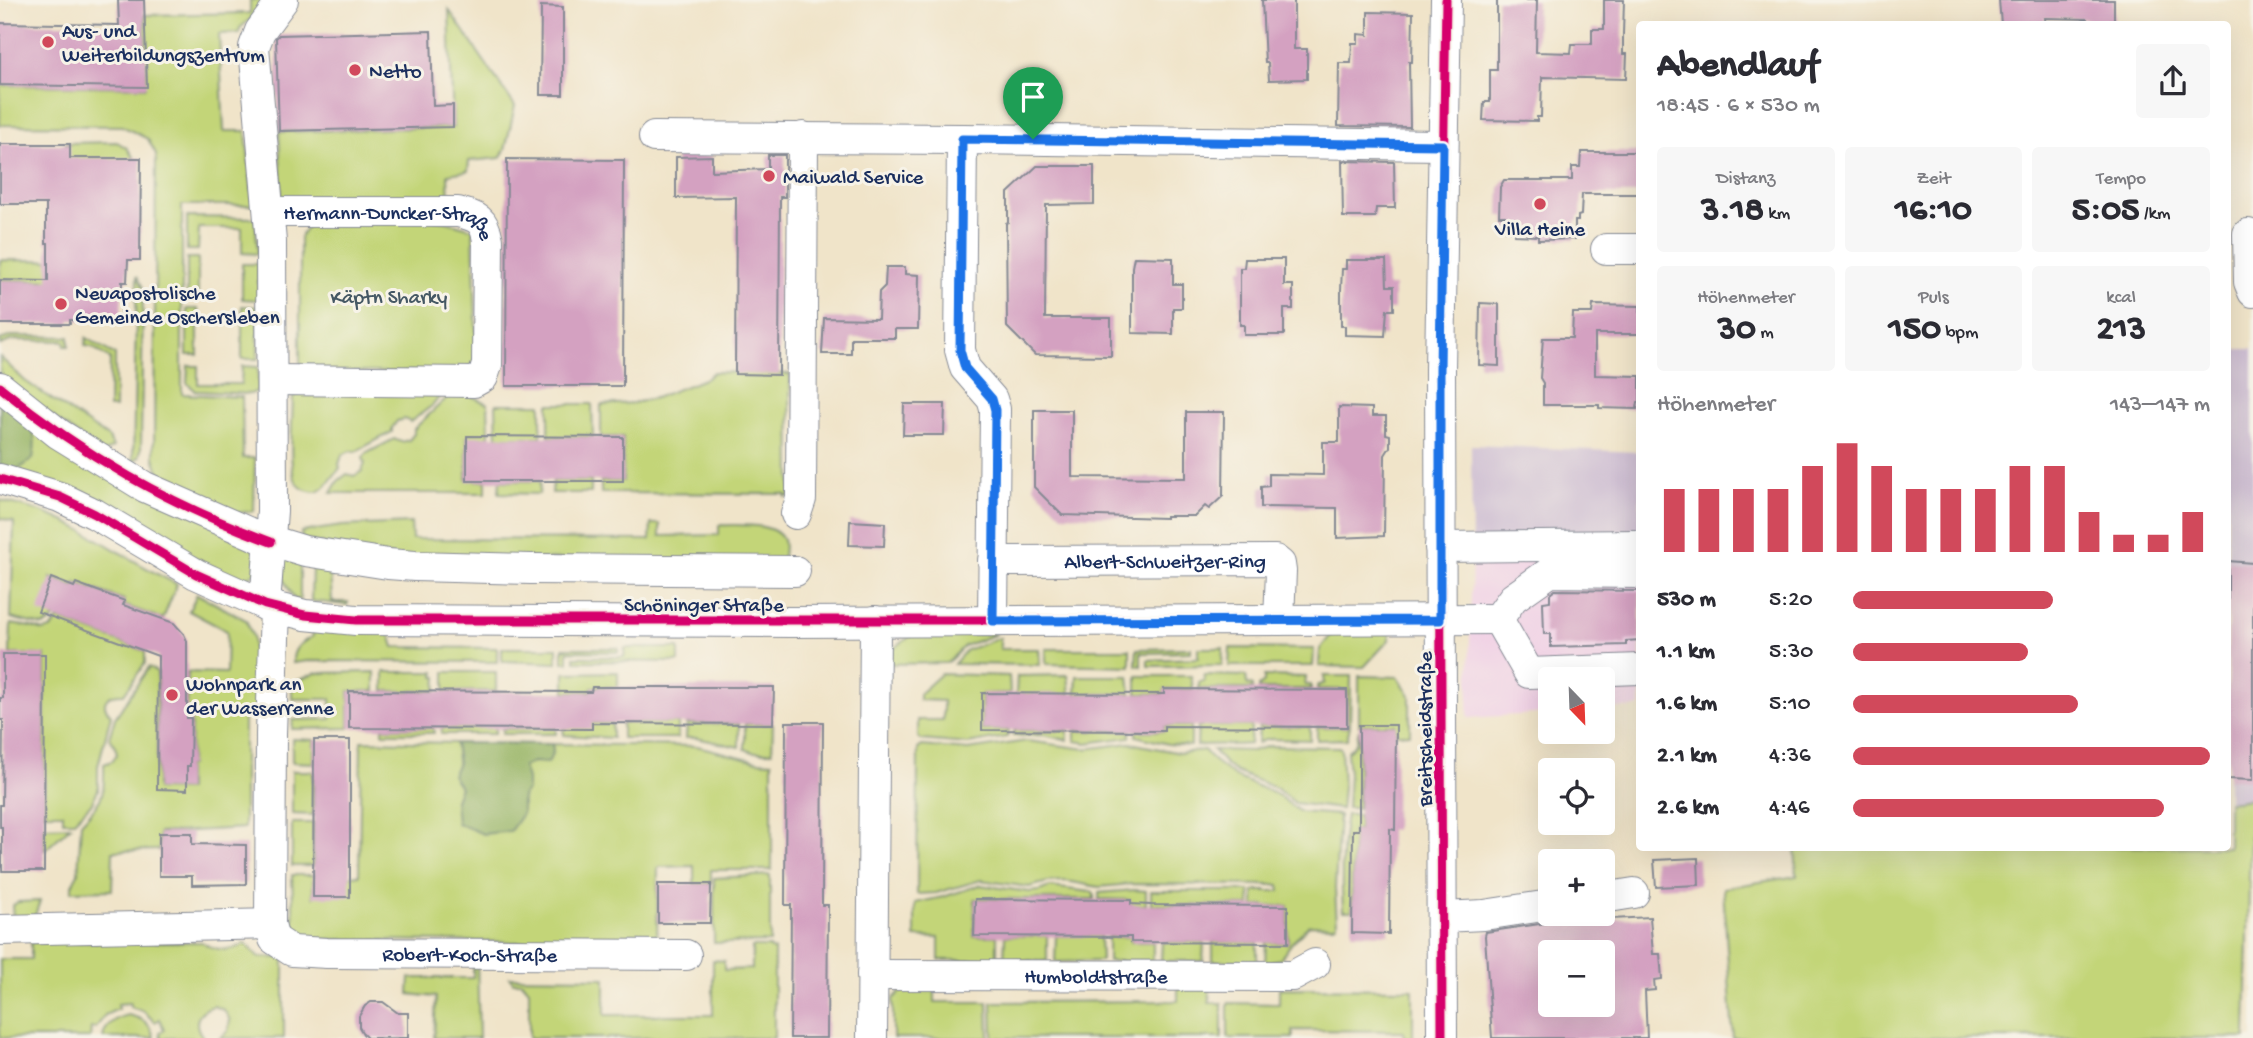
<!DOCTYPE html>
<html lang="de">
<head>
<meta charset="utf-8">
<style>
	body { margin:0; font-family:"Gochi Hand",sans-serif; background:#f7f7f7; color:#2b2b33; height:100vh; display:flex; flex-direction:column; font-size:26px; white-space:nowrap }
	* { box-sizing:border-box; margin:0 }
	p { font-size:23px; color:#7c7c81 }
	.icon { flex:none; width:38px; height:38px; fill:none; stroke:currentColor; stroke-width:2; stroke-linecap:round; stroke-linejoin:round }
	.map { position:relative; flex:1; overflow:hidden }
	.details { position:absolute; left:1636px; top:21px; width:595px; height:830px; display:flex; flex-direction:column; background:#fff; border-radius:7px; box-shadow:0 7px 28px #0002 }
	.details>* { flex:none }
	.needle { width:46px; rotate:157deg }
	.buttons { position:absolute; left:1538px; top:667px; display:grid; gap:14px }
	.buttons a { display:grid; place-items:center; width:77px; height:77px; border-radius:7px; background:#fff; box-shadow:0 7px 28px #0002; font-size:35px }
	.pin { position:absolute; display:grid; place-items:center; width:60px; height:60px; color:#fff; margin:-72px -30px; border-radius:50% 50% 50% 0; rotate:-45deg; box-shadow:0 0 7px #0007 }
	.pin .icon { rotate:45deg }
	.round { display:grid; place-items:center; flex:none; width:74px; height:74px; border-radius:7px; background:#f7f7f7 }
	.headline { display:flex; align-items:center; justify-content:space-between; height:119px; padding:0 21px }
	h1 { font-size:38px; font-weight:800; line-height:52px }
	.stats { display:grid; grid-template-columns:repeat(3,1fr); gap:10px; height:119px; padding:7px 21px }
	.stats div { display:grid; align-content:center; border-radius:7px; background:#f7f7f7; text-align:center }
	.stats b { font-size:35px; font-weight:800 }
	.stats small { font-size:19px; font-weight:400 }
	.stats p { font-size:19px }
	.chart { height:196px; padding:14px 21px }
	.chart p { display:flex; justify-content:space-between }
	.chart svg { width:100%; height:126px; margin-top:7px; stroke:#d1495b; stroke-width:6 }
	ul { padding:0 21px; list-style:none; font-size:23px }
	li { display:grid; grid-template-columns:112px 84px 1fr; align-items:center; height:52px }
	li i { height:18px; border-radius:9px; background:#d1495b }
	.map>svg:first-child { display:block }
	.built { fill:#f0d0e5 }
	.industrial { fill:#cebed2 }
	.green { fill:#c3d578; stroke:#6f826b; stroke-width:2 }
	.forest { fill:#9ab668; stroke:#5a7263; stroke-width:2 }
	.building { fill:#d4a1c1; fill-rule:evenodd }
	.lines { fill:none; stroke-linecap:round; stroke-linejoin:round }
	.minor-casing { stroke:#868a94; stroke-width:32 }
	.minor { stroke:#fff; stroke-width:30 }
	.cycleway-casing { stroke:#f7f3e8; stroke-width:13 }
	.cycleway { stroke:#d6006c; stroke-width:9 }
	.route-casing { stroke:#fff; stroke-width:14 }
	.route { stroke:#1a73e8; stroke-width:9 }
	.poi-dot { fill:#d1495b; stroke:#f7f3e8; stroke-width:2.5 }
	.labels { text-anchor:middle; stroke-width:6; stroke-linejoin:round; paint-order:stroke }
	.poi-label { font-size:21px; fill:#1b2f5e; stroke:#f7f3e8; text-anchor:start }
	.street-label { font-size:21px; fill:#1b2f5e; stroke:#f7f3e8 }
	.park-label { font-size:21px; fill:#455864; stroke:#f7f3e8 }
</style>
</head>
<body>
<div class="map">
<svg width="2253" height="1038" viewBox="0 0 2253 1038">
	<rect width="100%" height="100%" fill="#f7f3e8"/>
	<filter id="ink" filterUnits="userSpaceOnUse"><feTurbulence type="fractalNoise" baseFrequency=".0143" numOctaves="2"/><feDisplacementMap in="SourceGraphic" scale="14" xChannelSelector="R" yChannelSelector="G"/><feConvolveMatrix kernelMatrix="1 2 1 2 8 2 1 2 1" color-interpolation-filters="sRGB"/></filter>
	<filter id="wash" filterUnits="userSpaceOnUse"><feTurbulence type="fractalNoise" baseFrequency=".00686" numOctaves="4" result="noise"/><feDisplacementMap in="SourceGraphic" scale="28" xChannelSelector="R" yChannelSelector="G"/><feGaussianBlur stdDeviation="1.57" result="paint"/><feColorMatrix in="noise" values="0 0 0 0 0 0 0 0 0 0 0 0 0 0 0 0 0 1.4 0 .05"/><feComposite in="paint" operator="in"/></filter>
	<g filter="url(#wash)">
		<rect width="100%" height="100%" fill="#f0e4c9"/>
		<path class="built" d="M1640,557V707L1603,709V679H1550V713L1468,718L1472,558Z"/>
		<g class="industrial">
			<path d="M2228,349H2253V827H2250L2252,799L2228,802Z"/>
			<path d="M1471,445L1640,452V557L1472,558Z"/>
		</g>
		<g class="green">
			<path d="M250,0H272L240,28L239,33L219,34L224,131H246L253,205H182V394L242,397L243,458H255L254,511L237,513L168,485L161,477L154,457L156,154L148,139L122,126L0,125V85L146,87L145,15L250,13Z"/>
			<path d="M449,10L515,106L505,150L500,158L469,161L468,171L448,174L449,206L282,201L279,132L453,127Z"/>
			<path d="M117,142L127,148L137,163L65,159L66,143Z"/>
			<path d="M187,217L255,218L258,254L242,253V228H199L198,250H187Z"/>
			<path d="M436,219L473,229L477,358L468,372H305L300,362V237L312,220Z"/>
			<path d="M198,258V301H187V258Z"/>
			<path d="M0,260L110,261L70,281L0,280Z"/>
			<path d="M242,264H258V300L242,299Z"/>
			<path d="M137,276L143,288L141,449L139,457L133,461Z"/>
			<path d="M242,306L258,307V359H242Z"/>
			<rect x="187" y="309" width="11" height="46"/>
			<path d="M12,336L69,337V346H65L64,341L13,340L0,345V340Z"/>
			<path d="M86,338L115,355V408H109L110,359L92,347L85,346Z"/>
			<path d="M0,357L25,381L109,438L113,447L103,453L0,379Z"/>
			<path d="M188,366H198V384H241L242,366L258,367V386L256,392L250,394L196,391L187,383Z"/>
			<path d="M713,372L790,374L791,495L786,497L785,494L601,493V481H623V437H601V405L634,403L655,398L707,378Z"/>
			<path d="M306,390L443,392L433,405L410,422L405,419L397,421L392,428V432L355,452L350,451L342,455L339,464L340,468L325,487L317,492C308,492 299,489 295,479C288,465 293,415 293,396Z"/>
			<path d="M463,392L488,404L489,437H467V480L486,481V493H331L338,481L347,474L354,476L362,471L365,463L363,458L367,453L394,439L401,442L409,440L414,434V429L452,393Z"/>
			<path d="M496,404H541V437H497Z"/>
			<path d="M549,404H592L593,437H549Z"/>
			<path d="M32,425L255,543L256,572L249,577L240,580L16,471Z"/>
			<path d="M500,481H540L539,494L499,493Z"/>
			<path d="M553,481H591V493H552Z"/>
			<path d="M0,500C16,505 32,508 47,514C93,532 132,563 177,584L163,619L123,605L124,600L76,583L74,587L51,578L54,618L50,623L43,626L11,618L14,522L0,518Z"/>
			<path d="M411,523L412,539L650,540L651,524H660V536L719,535V525C736,526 775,521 783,540C785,546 783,557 782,563L395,557L302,540L301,532L342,526Z"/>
			<path d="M284,558L300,563V600L294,599L284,580Z"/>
			<path d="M312,566L330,569L332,602H348L347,605L311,601Z"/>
			<path d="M197,594L246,620L253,637V667L261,668L262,711L244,717V828L159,833V850L113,851L112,890L72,891V885L78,874L81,823C103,800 105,796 104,764L112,761L117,754L115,745L109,738L115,718L149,667L157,672V789L187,790V766H190L191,719L187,718L188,672L226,673L227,631L189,611Z"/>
			<path d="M58,619L145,651V663L124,694C108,693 98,702 111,715L98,766V790L91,804L74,821H63V813H44L45,655L10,654L11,624L31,627L44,631L51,629Z"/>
			<path d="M311,630L389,631L394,647L497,648V662L308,661L293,663C292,648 301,643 313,636Z"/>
			<path d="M1333,632H1390L1389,640L1364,667L1319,666L1320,649Z"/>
			<path d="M913,634H996L964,646L947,663L888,664L893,649Z"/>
			<path d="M1000,638V649H1039L1040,665L954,664L966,650Z"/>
			<path d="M502,648H557V663L502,661Z"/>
			<path d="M563,648H618V652L568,651V662H563Z"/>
			<path d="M625,648H679V662L575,661V657H624Z"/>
			<path d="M1191,648V652L1141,653V666L1136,665L1137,649Z"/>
			<path d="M1198,648H1223L1222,665L1148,666V660L1198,658Z"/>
			<path d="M1230,648L1314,649L1313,666H1229Z"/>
			<path d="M1046,649H1130V666L1046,664Z"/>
			<path d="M375,672V691H349V728L292,729L293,720L331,719V699H292V683L316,673Z"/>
			<path d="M384,672H435L434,677H437L436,691H384Z"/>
			<path d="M445,672H496V691L445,692Z"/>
			<path d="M618,672V687H592L591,692H565V673Z"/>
			<path d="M941,674L1009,676L1010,693L982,694V730H1009L1007,737L968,744L921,740L918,737V720H943V701L919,700V694Z"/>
			<path d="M1068,675L1070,694H1016L1017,676Z"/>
			<path d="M1204,675L1246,676L1247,684L1253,686V689H1199V682L1204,681Z"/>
			<path d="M1077,676H1129L1131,694H1076Z"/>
			<path d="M1137,676H1191L1193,689H1165L1164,694H1137Z"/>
			<path d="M1264,676L1306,677L1305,685H1311V689H1259V686L1264,682Z"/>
			<path d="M1324,676H1351L1350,726L1347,739L1317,740V727H1347V690L1317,689V686L1325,683Z"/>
			<path d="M1359,676L1398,677L1410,695V734H1396L1395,725H1359Z"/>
			<path d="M592,723H612V738L564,735L563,729Z"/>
			<rect x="622" y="723" width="56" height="15"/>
			<path d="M687,724H739V747L696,738H686Z"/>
			<path d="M745,724H773L772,752H753L745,749Z"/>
			<path d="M1164,726H1191V746L1168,744L1136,736V731H1164Z"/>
			<path d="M1198,726H1251L1250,744C1232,746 1215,743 1197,746Z"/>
			<path d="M1259,726L1310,727V740L1267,739L1258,743Z"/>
			<path d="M383,728H433L434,733H383Z"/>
			<path d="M442,728H495V734H441Z"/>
			<path d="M556,728V734H502V729Z"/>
			<path d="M1359,729L1358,808H1347L1349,774L1347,752L1356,743Z"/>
			<path d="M1015,730L1068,731V740L1043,735L1013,736Z"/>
			<path d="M1075,731H1130V737L1087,743L1075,741Z"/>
			<path d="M292,739L314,740V763L292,762Z"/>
			<path d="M361,741L455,743L460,787L455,800L523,805C521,787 530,785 523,766L553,752L552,744L697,746L757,761L772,762V867L771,870H711V884H694V866L658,867L657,944L302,939L294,933L292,875H313V897L350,876L359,875Z"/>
			<path d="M1027,741L1086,749L1130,743L1180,753L1204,750L1212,759L1235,777L1276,794L1300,812L1339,815L1335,888L1337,924L1334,926L1309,925L1294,940L1280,959L1265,963L1266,942L1288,943V906H1254V891H1280L1279,885L1132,884L1099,887L1066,881L1048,882L1029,887L981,880L936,893L917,894L918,749L922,746L968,750Z"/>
			<path d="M1269,746L1339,747L1341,749L1343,787L1341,809L1295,803L1276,788L1236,772L1226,765L1213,750L1252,751Z"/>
			<path d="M292,771H313V815L292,814Z"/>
			<path d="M2252,799L2250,827L2246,1038H1733L1723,888L1797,876L1795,847H2228V802Z"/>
			<path d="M1346,815H1359V830H1353L1352,911H1343C1341,883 1341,842 1346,815Z"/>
			<rect x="292" y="823" width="21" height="43"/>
			<path d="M71,826L44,851V827Z"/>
			<path d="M770,875V942L714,943V878Z"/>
			<path d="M980,885L1029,892L1039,891L1050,887L1091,892L1094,894V899H975L974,936H997V960H939V938L915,937V903L943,897Z"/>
			<path d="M1134,890L1146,891V905H1131L1130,900L1099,899V893Z"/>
			<path d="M1151,891H1250V906L1151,905Z"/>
			<path d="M40,901L34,918H13L12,906L18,902Z"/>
			<path d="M1005,936H1047V961L1004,960Z"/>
			<path d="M1056,936H1100L1101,961L1055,962Z"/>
			<path d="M1108,937H1131V942H1153V961H1108Z"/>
			<path d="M31,942H202C214,951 232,953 245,943L258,957L284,958V1038H220L228,1031L230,1020L224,1010L214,1006C196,1010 192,1025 204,1038H161L160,1032L164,1030L160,1019L155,1022L143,1011L130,1007V1003L118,1004V1009L105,1015L96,1028H91L90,1038H0V959H31Z"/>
			<path d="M1162,942H1204L1203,961H1161Z"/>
			<rect x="1213" y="942" width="44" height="19"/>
			<path d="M752,947H769L770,949L774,950V1038H529V990L522,982H513L510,977L605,978V1015H713V960L724,961V970L752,969Z"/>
			<path d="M473,959H477L479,1038H434L436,997L409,994L410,978H473Z"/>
			<path d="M1210,980L1209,1003H1222V1038H993L992,1002L1178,1001V981Z"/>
			<path d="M905,988H935V1002H988L989,1038H893V999Z"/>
			<path d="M1279,988L1413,989V1038H1404L1403,1031L1293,1030V1038H1228V1003L1279,1004Z"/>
			<path d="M128,1015C142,1018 151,1023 154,1038H103C105,1024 115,1018 128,1015Z"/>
		</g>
		<g class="forest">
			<path d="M0,398C26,420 40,422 33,459L16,471L0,467Z"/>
			<path d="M455,743L552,744L553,752L548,763L533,762L523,767L527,779V790L522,796V814L510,831L483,834L457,823L455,800L460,787L452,775L458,763Z"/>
		</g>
		<g id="blocks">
			<g class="building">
				<path d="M118,0H144L147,87L0,85V23L119,25Z"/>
				<path d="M1262,0H1294V49H1307V79L1269,80L1268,63H1265Z"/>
				<path d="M1497,0H1537L1536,52L1571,53L1572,44H1592V29H1604V0H1624L1623,34V54H1627L1626,79L1542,77L1541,117H1537V121L1483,120L1484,102H1490V70H1497Z"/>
				<path d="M1999,0H2114V24H2088L2087,19L2045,18V24H2001Z"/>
				<path d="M541,6L563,7V95H540Z"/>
				<path d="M1368,12L1413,13L1412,62H1409L1410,127L1338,126L1339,63H1351L1352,43H1358V34L1368,35Z"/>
				<path d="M431,31L433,106L453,105V127L279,131L276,38L279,35Z"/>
				<path d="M0,144H70V158H141L140,260H128L127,282H122L121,321L70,320V324H0V280L48,281V243H46V204H0Z"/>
				<path d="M1581,152H1640V194H1582L1581,215L1578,216V221H1575V239L1538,240V236L1514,235V231H1506L1505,216H1499L1500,187L1504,180H1572V167H1580Z"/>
				<path d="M768,155H785V197H780L779,375L735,374L736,197L676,198V157L712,156V171L768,169Z"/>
				<path d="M507,159L624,160L623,386H506Z"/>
				<path d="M1342,161L1394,162L1395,208H1376L1375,217H1343Z"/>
				<path d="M1037,166H1094V204L1046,205L1045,318H1111V356L1035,355L1007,327L1006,223L1008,222V193Z"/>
				<path d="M1134,257L1173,258V284H1182V308H1173V334L1132,333V267Z"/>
				<path d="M1245,259H1284V285H1293V309H1284V335H1244V325H1240V268H1244Z"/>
				<path d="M1346,260H1386L1387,286H1394V310H1387L1385,336L1345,335V326H1341V290L1342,269H1346Z"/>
				<path d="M886,267H905V274L919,275L918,329H895V338H851V354H822L824,318L878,319L879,292L885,286Z"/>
				<path d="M1480,303L1499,304V366L1479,365Z"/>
				<path d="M1593,305L1640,306V334H1595V375L1640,376V402H1638L1637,409L1599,408V405H1543V383L1540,378L1543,338H1572L1573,313H1592Z"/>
				<path d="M904,404H945L944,435H903Z"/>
				<path d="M1339,407L1372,408V416H1386V434L1390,435V447L1385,455L1384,536L1337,538V508L1261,507V487L1269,486V474L1323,475V442H1339Z"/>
				<path d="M1034,410H1072V477L1186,478V412H1224L1223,496L1209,509L1205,506L1195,516H1166V518L1062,515L1034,487Z"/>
				<path d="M467,436L623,437V481H467Z"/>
				<path d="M850,521L885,523L884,546L849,545Z"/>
				<path d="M2228,561L2253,563V780L2228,779Z"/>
				<path d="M51,578L74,587L76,583L125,601L123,605L174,623L184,634L187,641V718H191L190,766H187V790L157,789L158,656L38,612Z"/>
				<path d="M1555,590L1640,591V640L1626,641V645L1551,647V634H1544L1543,602L1550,601V594Z"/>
				<path d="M3,654H45L44,871H2V827H0V805H2L3,720H0V698H3Z"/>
				<path d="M592,687H774L773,724L592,723V729L349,728V691L591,692Z"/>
				<path d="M1164,689L1347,690V727L1164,726V731L982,730V693L1164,694Z"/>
				<path d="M786,722H823L822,905H828L827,1038H790L791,905H785Z"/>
				<path d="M1359,725H1396L1395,830L1390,829L1389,934L1352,933L1353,830H1359Z"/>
				<path d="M314,740H350V897H313Z"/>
				<path d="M159,833H192V844L246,845V884L192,885V876H159Z"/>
				<path d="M1698,858L1699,885L1656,887L1654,860Z"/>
				<path d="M658,884H711L710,923H658Z"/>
				<path d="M975,899L1131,900V904L1151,905L1288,906V943L1131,942V937L974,936Z"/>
				<path d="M1565,914H1591L1592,920L1650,917L1653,954H1660L1662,979L1654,980L1655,990L1645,991L1647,1038H1492L1485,936L1486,932L1553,922L1560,919ZM1550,952H1603V1004H1550Z"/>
				<path d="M371,1002H383L398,1013H408V1038H367L363,1034L359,1027V1016L365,1006Z"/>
			</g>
		</g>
	</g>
	<g filter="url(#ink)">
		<use href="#blocks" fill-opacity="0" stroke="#868a94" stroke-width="2"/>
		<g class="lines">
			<g class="minor-casing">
				<g id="minor">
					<path d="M654,137L962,139"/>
					<path id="s1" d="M269,212H458C478,217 484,219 488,240L487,365L483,377L474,382L272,380"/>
					<path d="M2248,234L2249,282L2253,292"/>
					<path d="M1606,249H1640"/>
					<path d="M0,387L59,434L145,487L259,537L305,551L388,564L415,566L531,569L795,571"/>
					<path d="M0,479L60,497L95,514L196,574L265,605L305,615L356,620L791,622L1498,619"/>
					<path d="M796,514L801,499L803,137"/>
					<path d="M1440,547L1640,545"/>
					<path id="s2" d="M993,561L1275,560L1280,564L1281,571L1279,620"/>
					<path d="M265,605L272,511L271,242L254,47L260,31L283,0"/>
					<path id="s3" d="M275,607L271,734L270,924L274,939L292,951L327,953L686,955"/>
					<path d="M1498,619L1529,673L1640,669"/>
					<path d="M1498,619L1513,598L1550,572L1640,573"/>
					<path d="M993,621L995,409L992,399L965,368L960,350L962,139L1443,145"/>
					<path d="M1603,898L1634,893"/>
					<path d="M1442,917L1484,915L1550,905"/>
					<path d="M0,930L270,924"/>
					<path id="s4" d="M872,975L1293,976L1315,964"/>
					<path d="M872,1038L875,621"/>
					<path d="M1442,1038L1440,370L1446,0"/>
				</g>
			</g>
			<use href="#minor" class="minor"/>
			<g class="cycleway-casing">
				<g id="cycleway">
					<path d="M0,387C84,456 168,504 271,542"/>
					<path d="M0,479L60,497L95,514L196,574L265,605L305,615L356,620H1440"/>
					<path d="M1442,1038L1440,370L1446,0"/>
				</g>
			</g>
			<use href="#cycleway" class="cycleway"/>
		</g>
	</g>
	<g class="lines" filter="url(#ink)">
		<g class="route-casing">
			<path id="route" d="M962,139L1443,145L1440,370V620L993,621L995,410L992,399L965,368L960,350Z"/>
		</g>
		<use href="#route" class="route"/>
	</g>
	<g class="poi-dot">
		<circle cx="48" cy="42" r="7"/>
		<circle cx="355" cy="70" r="7"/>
		<circle cx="769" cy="176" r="7"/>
		<circle cx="1540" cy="204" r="7"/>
		<circle cx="61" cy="304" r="7"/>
		<circle cx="172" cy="695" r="7"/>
	</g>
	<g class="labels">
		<g class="poi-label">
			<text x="62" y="37">Aus- und<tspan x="62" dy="24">Weiterbildungszentrum</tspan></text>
			<text x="369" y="77">Netto</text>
			<text x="783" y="183">Maiwald Service</text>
			<text x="1540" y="235" text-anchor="middle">Villa Heine</text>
			<text x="75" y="299">Neuapostolische<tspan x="75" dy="24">Gemeinde Oschersleben</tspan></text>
			<text x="186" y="690">Wohnpark an<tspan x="186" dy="24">der Wasserrenne</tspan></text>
		</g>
		<g class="street-label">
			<text dy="7" stroke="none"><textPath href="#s1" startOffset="124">Hermann-Duncker-Straße</textPath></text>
			<text dy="7" stroke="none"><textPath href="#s2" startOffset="172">Albert-Schweitzer-Ring</textPath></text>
			<text x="704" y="611">Schöninger Straße</text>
			<text transform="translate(1424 729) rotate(-90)" y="7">Breitscheidstraße</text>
			<text dy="7" stroke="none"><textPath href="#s3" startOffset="532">Robert-Koch-Straße</textPath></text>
			<text dy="7" stroke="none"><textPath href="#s4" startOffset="224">Humboldtstraße</textPath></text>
		</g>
		<g class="park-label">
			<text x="389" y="303">Käptn Sharky</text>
		</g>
	</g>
</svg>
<div class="buttons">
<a><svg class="needle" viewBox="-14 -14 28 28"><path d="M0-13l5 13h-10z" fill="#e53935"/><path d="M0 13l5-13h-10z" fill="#7c7c81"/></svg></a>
<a><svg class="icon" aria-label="locate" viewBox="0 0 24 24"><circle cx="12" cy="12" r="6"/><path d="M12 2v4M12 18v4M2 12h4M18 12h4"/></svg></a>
<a>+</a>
<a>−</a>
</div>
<div class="pin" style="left:1033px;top:139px;background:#1e9e55"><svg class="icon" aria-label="arrive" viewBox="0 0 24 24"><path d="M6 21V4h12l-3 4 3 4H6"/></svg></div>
<section class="details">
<div class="headline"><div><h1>Abendlauf</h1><p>18:45 · 6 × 530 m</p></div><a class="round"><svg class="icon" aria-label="share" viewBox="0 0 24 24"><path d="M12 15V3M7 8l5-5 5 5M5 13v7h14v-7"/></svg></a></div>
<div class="stats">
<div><p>Distanz</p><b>3.18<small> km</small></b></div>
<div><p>Zeit</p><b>16:10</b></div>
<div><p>Tempo</p><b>5:05<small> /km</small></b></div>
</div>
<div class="stats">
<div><p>Höhenmeter</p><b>30<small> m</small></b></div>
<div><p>Puls</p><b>150<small> bpm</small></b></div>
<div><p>kcal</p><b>213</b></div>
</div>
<div class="chart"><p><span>Höhenmeter</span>143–147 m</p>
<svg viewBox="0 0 160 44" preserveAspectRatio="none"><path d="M5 44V22M15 44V22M25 44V22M35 44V22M45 44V14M55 44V6M65 44V14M75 44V22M85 44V22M95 44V22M105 44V14M115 44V14M125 44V30M135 44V38M145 44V38M155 44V30"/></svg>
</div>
<ul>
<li><b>530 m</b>5:20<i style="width:56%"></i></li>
<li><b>1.1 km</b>5:30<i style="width:49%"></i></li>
<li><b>1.6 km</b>5:10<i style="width:63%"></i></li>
<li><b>2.1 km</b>4:36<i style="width:100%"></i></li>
<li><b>2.6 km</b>4:46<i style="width:87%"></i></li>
</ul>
</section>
</div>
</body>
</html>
